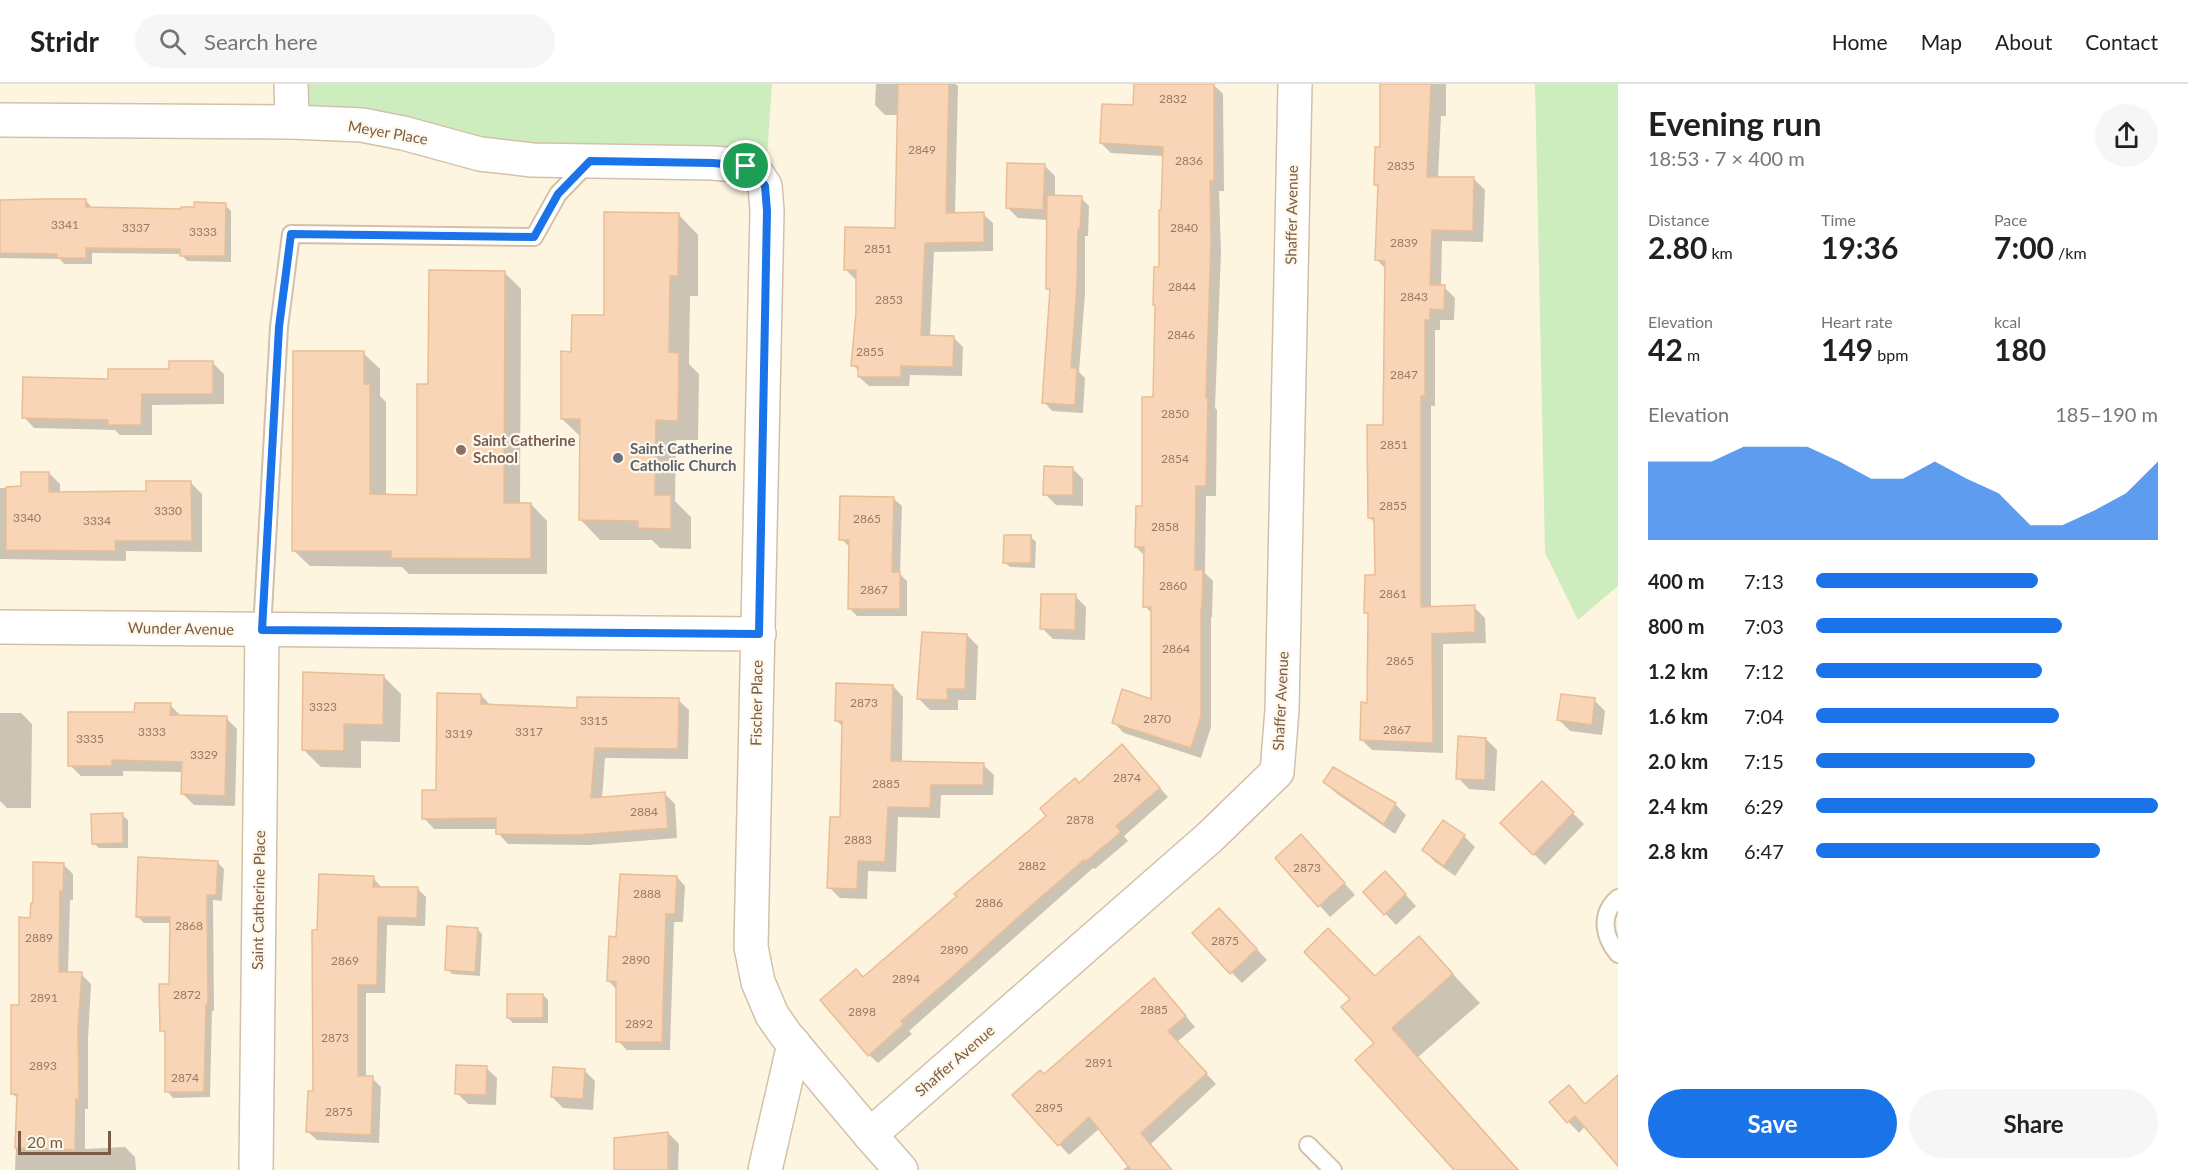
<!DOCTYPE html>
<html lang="en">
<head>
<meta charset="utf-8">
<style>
	body { margin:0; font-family:Lato,sans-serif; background:#f6f6f6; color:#202124; height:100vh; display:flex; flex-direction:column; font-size:22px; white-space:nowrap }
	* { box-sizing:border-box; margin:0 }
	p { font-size:20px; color:#757577 }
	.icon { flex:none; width:33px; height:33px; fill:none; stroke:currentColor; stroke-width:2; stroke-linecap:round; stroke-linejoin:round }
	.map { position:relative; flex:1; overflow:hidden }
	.side { display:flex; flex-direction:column; background:#fff; width:570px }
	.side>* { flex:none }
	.scale { position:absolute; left:18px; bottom:15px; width:93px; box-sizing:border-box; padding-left:6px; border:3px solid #785c45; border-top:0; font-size:16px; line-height:21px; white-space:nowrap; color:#785c45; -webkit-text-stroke:4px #fff8ea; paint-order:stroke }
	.pin { position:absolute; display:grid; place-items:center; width:51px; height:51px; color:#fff; margin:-26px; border:3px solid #fff; border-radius:50%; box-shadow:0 2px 6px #0007 }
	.round { display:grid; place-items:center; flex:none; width:63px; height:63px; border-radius:32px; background:#f6f6f6 }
	.headline { display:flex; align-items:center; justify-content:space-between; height:102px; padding:0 30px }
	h1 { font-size:33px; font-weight:700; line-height:45px }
	.figures { display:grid; grid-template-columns:repeat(3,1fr); gap:9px; height:102px; padding:6px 30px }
	.figures div { display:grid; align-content:center }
	.figures b { font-size:30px; font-weight:700 }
	.figures small { font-size:16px; font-weight:400 }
	.figures p { font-size:16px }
	.chart { height:168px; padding:12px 30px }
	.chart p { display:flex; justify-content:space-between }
	.chart svg { width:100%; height:108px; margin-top:6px; fill:#1a73e8; opacity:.7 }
	.primary-button { display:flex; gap:12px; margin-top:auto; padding:12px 30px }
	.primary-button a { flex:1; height:69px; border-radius:36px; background:#1a73e8; color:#fff; font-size:24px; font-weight:700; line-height:69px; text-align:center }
	.primary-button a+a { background:#f6f6f6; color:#202124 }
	ul { padding:0 30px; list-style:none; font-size:20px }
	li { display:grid; grid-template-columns:96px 72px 1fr; align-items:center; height:45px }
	li i { height:15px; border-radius:8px; background:#1a73e8 }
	header { display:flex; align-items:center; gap:36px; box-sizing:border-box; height:84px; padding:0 30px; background:#fff; border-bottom:2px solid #e0e0e0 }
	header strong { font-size:28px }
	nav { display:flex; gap:33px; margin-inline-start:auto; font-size:21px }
	.search { width:420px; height:54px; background:#f6f6f6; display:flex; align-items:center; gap:15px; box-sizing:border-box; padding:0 21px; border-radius:33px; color:#757577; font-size:22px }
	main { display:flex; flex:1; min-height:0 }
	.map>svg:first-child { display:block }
	.green { fill:#ceedbe }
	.shadow { fill:#0003 }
	.building { fill:#f7d5b6; stroke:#ebbd95; stroke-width:1.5 }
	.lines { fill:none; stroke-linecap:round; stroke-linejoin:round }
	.lane-casing { stroke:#d3c0a9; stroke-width:20 }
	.street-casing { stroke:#d3c0a9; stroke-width:36 }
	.lane { stroke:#fff; stroke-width:16 }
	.street { stroke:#fff; stroke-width:33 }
	.route-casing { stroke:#fff; stroke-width:12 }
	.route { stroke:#1a73e8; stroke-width:8 }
	.education-dot { fill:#8d6e63; stroke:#fff8ea; stroke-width:2 }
	.worship-dot { fill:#6b7280; stroke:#fff8ea; stroke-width:2 }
	.labels { text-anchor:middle; stroke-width:4.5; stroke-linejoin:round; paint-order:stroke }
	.number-label { font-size:12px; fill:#987a61 }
	.street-label { font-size:15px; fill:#785c45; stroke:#fff8ea }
	.education-label { font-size:15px; font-weight:bold; fill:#785e54; stroke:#fff8ea; text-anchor:start }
	.worship-label { font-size:15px; font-weight:bold; fill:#5b616d; stroke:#fff8ea; text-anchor:start }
</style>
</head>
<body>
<header>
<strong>Stridr</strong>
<div class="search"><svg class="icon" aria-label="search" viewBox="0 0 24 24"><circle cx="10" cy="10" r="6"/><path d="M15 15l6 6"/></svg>Search here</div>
<nav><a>Home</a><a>Map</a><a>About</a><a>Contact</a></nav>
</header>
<main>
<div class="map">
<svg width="1618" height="1086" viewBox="0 0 1618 1086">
	<rect width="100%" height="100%" fill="#fef5e1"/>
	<g class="green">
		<path d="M291,0H772L765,102L757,90L292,38Z"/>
		<path d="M1535,0H1618V502L1578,536L1545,469Z"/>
	</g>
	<g class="shadow">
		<path d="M876,0H955L958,2L955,130H983L993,139V167L934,168L930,253H953L963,263L962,292L910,291L909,302H869L859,293L860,288L853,281L858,195H855L845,185L897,146L899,31H885L875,21Z"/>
		<path d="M1135,0H1213L1223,10L1224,107H1219L1221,168L1215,324L1217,326L1216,412H1206L1205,489L1213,497L1212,533H1211V643L1201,674L1124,649L1113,638L1153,617V531L1145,522V472L1136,463L1143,424L1155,315L1157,223L1154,221L1161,184L1164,72L1111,69L1101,59L1135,23Z"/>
		<path d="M1382,0H1446V32H1441L1438,94L1474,95L1485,106L1483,158L1442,157L1441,203H1444L1455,214L1454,236H1440V246H1435V322H1431V524L1474,523L1485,534L1486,559L1443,560V669L1372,666L1361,655L1369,620L1370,533L1366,528L1377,492L1376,440L1369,433L1384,343L1386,185L1377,176L1380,105L1375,101L1381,65Z"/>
		<path d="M1044,81L1055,92V113L1081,114L1089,122L1088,152H1085V210L1079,288L1085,294L1083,329L1052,327L1044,318L1051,207L1048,204V136L1018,134L1007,123Z"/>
		<path d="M0,116H85L91,122V125L182,127L225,121L231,127V178L187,177L181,170L92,169V180H64L60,175L0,174Z"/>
		<path d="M678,130L698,151V212H690L689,280L699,290L698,356H676L675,417L691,433V465L660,464L652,456H600L580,435L581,353L562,335L573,269L605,233Z"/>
		<path d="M504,188L521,205L520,420H531L547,437V490H409L402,483L310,482L293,466L363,269L380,285V312L386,318V412H418L429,302Z"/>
		<path d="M213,279L224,290V320L152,321V351H120L115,346L34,344L24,333L170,287Z"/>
		<path d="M1072,384L1083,395V422L1056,421L1045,410Z"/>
		<path d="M49,389L60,400V410L147,408L191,399L202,410V468L126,467V477L0,475V404H23Z"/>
		<path d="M894,415L902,422L900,490L907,497V532H857L849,524L850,463L841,455Z"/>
		<path d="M1031,453L1036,458L1035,484L1010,483L1004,478Z"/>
		<path d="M1075,512L1086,523L1085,556L1053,555L1042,544Z"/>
		<path d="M967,551L978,562L976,616H958V626H930L919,615Z"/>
		<path d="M383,592L401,610L400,658L361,657V684L321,683L303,665Z"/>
		<path d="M893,602L903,613L902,679L983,681L994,691L993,711H941L940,734L898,733L896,788L868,787L867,815L840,814L829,803L842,735L844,644L836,636Z"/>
		<path d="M481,611L491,622L578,625L678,616L689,626L688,675L605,674L602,715L665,710L675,720L677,754L589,761L508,760L498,749V745H434L424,734Z"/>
		<path d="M1594,616L1605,627L1602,651L1570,647L1559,636Z"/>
		<path d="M170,621L182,633L226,634L237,645L235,722L194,721L183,710V688L123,687V692H81L70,681L136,630Z"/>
		<path d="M0,629H21L32,640L31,724H7L0,717Z"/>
		<path d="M1486,655L1497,666L1495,707L1469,705L1458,694Z"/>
		<path d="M1131,671L1168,713L1124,752L1128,757L1095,785L1093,784L909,947L912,950L878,979L869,971L863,895L1048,732L1079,701Z"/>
		<path d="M1333,685L1395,720L1406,731L1395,750L1336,709L1325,698Z"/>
		<path d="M1542,699L1584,740L1545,781L1502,739Z"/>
		<path d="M122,731L128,736V764H99L93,759Z"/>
		<path d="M1443,738L1464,752L1475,763L1455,792L1434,777L1424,766Z"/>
		<path d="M1312,763L1355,811L1330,833L1277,774Z"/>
		<path d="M217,778L224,785L222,817L213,816L214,927H212L210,1013L173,1014L167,1007V951L161,946L170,901L171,839H144L138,833Z"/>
		<path d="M63,780L73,790V816H70L68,889L81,890L91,900L88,955V1025H85V1065L125,1063L135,1073L136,1086H15L18,1015L12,1009L32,835Z"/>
		<path d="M677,793L685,802L683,838H674L670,966H627L618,957L617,906L609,897Z"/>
		<path d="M373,794L382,804H417L426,813L425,842L387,841L385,909H366V994H372L381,1003L379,1059L317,1056L308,1048L314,1009L318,847Z"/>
		<path d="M1396,800L1416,822L1396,841L1365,808Z"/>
		<path d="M1230,837L1267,876L1242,899L1231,888Z"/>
		<path d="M477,845L482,850L480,892L452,890L447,885Z"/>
		<path d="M1419,854L1480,919L1418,973L1519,1086H1456L1376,959L1352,915Z"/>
		<path d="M1164,906L1195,943L1177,958L1216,1000L1151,1060L1172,1086H1123L1129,1081L1100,1044L1069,1071L1014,1011Z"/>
		<path d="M543,911L548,916V939H513L508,934Z"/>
		<path d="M486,984L497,994L496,1021L468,1020L457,1009Z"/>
		<path d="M584,986L595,997L593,1026L563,1024L552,1013Z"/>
		<path d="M1618,1007L1579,1049L1551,1019L1586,1021Z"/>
		<path d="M668,1049L679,1060L678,1086H615Z"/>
	</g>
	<g class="building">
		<path d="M898,0H949L946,129L984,128V158L925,159L921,251L954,252L953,283L901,282V293H858V282H851L856,228V186H844L845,143L895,144Z"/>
		<path d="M1134,0H1214V97H1210L1211,157L1206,314H1208L1206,402H1196L1195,486H1203L1202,524H1201V632L1191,664L1112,639L1122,605L1151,615V523H1143L1144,463H1135L1136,422H1142V313H1153L1155,221H1153L1154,183H1159V126H1161L1163,63L1100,59L1102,20L1133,21Z"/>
		<path d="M1380,0H1431L1427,93H1474L1473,147L1432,146L1430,201H1445L1444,226L1430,225V236H1425V312H1421V523L1475,521V548L1432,550L1433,659L1360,656L1361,618L1367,619L1368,529H1364L1365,491H1375L1374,434H1368L1367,341H1383L1385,177L1375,176L1378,101H1374L1375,63H1380Z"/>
		<path d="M1007,79L1045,80L1043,126L1006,124Z"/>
		<path d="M1047,111L1082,112L1080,145H1078L1077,201L1071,284H1077L1075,321L1042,319L1050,205H1046Z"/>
		<path d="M44,115H86V123L181,125V123H194V118L226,119L225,172H180V165L86,164V174H57V170L0,169V116Z"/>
		<path d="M604,128L679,129L678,192H670L669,268L679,269L678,337L656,336L655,411H671V445L638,444V437L579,436L580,335H561V267L571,268L572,231H604Z"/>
		<path d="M429,186L505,187L504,419H531V475L391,474V467H292L293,267H364V300H370V410L417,411V300H428Z"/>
		<path d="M169,277H213V310H142L141,341H108V336L22,334L23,293L108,295V285H169Z"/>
		<path d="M1044,382L1073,383V411H1043Z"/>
		<path d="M21,388H49V408L146,407V397H191L192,457H115L116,467L6,466V403L21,402Z"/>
		<path d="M840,412L894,413L892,488H900V525H848L849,456H839Z"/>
		<path d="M1004,451H1031V479H1003Z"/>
		<path d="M1041,510H1076L1075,546L1040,545Z"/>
		<path d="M922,548L967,550L965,605H947L948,616L917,615Z"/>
		<path d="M303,588L384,591L383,641L344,640V667L302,666Z"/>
		<path d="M836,599L893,601L891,677L984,679L983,701H931L930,724L888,723L885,778L858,777L857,805L827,804L830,733H840L842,637H835Z"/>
		<path d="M437,609L481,610V620L577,624V613L679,614L678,665L595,664L591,714L665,708L668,744L578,751L496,750V734L422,735V706H436Z"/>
		<path d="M1561,610L1595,614L1592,641L1557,636Z"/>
		<path d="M135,619H171L170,631L227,632L225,712L181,710L182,678L112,676V682H68V628H134Z"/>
		<path d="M1458,652L1486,654L1485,696L1456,695Z"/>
		<path d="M1122,660L1160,704L1116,742L1121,748L1085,778L1084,776L1024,828L951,894L901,937L904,940L868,972L820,916L856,885L863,893L957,812L954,810L1046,732L1040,724L1075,694L1079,699Z"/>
		<path d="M1333,683L1396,719L1384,740L1323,698Z"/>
		<path d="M1542,697L1574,728L1533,771L1500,739Z"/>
		<path d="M123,729V759L92,760L91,730Z"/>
		<path d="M1443,736L1465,751L1444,782L1422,766Z"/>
		<path d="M1301,750L1345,799L1318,823L1275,774Z"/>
		<path d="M138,773L218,777L216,811H207L208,922L206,921L204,1008H165V947H160L159,900H169L170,833H136Z"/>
		<path d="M33,778L64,779L63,807H60L59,888H82L78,944L79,1015H76L75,1066L15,1064L17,1010H11V921H19V833L30,834L31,819H33Z"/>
		<path d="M1385,787L1406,810L1384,831L1363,808Z"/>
		<path d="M319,790L374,792L373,803H418L417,834L378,833L377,901H358V992H373L371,1051L306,1048L308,1007H313L312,846H317Z"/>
		<path d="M620,790L677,792L675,830H666L662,958H616V898L607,897L609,852L616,853Z"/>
		<path d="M1219,824L1257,865L1230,890L1192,849Z"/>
		<path d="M447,842L478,844L475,888L445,886Z"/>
		<path d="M1328,844L1375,892L1419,852L1453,890L1392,944L1518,1086H1454L1355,976L1374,959L1341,923L1350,915L1304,868Z"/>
		<path d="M1154,894L1186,932L1168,947L1207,989L1141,1049L1172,1086H1131L1089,1033L1058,1062L1012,1011L1040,986L1044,990Z"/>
		<rect x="507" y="910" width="36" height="24"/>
		<path d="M456,981L487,982L486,1011L455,1010Z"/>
		<path d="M553,983L585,985L583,1015L551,1013Z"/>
		<path d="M1618,991V1082L1575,1032L1567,1039L1549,1018L1569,1001L1585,1020Z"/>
		<path d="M668,1048V1086H614V1054Z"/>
	</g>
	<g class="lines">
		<g class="lane-casing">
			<g id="lane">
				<path d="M262,546L279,243L291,150L534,153L558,110L589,78"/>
				<path d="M1618,814C1599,831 1604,853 1618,870"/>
				<path d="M1308,1061L1333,1086"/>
			</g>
		</g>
		<g class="street-casing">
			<g id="street">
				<path d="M291,0L292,38"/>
				<path d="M0,36L292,38L362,41L403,49L480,70L532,76L713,79L746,82L757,90L765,102L767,127L751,863L758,898L772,931L786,951L870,1051L901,1086"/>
				<path d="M0,543L759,550"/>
				<path d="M870,1051L1210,753L1277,688L1282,626L1295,0"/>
				<path d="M256,1086L262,546"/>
				<path d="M765,1086L794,960"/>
			</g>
		</g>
		<use href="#lane" class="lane"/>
		<use href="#street" class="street"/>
	</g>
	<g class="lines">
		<g class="route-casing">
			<path id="route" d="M590,77L713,79L746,82L757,90L765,102L767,127L759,550L262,546L279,243L291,150L534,153L558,110Z"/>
		</g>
		<use href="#route" class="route"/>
	</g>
	<circle class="education-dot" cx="461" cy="366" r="6"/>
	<circle class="worship-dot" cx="618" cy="374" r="6"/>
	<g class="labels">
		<g class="number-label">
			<text x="1173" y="19">2832</text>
			<text x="922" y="70">2849</text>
			<text x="1189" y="81">2836</text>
			<text x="1401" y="86">2835</text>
			<text x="65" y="145">3341</text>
			<text x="136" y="148">3337</text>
			<text x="1184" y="148">2840</text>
			<text x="203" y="152">3333</text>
			<text x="1404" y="163">2839</text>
			<text x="878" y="169">2851</text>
			<text x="1182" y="207">2844</text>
			<text x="1414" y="217">2843</text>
			<text x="889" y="220">2853</text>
			<text x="1181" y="255">2846</text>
			<text x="870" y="272">2855</text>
			<text x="1404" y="295">2847</text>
			<text x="1175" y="334">2850</text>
			<text x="1394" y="365">2851</text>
			<text x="1175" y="379">2854</text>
			<text x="1393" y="426">2855</text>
			<text x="168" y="431">3330</text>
			<text x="27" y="438">3340</text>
			<text x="867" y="439">2865</text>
			<text x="97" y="441">3334</text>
			<text x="1165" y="447">2858</text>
			<text x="1173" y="506">2860</text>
			<text x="874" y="510">2867</text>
			<text x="1393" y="514">2861</text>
			<text x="1176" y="569">2864</text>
			<text x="1400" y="581">2865</text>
			<text x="864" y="623">2873</text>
			<text x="323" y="627">3323</text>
			<text x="1157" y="639">2870</text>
			<text x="594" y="641">3315</text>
			<text x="1397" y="650">2867</text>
			<text x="152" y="652">3333</text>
			<text x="529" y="652">3317</text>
			<text x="459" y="654">3319</text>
			<text x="90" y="659">3335</text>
			<text x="204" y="675">3329</text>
			<text x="1127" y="698">2874</text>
			<text x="886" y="704">2885</text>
			<text x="644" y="732">2884</text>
			<text x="1080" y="740">2878</text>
			<text x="858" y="760">2883</text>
			<text x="1032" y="786">2882</text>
			<text x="1307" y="788">2873</text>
			<text x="647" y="814">2888</text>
			<text x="989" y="823">2886</text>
			<text x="189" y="846">2868</text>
			<text x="39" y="858">2889</text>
			<text x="1225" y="861">2875</text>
			<text x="954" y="870">2890</text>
			<text x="636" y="880">2890</text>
			<text x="345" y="881">2869</text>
			<text x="906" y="899">2894</text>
			<text x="187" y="915">2872</text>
			<text x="44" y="918">2891</text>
			<text x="1154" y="930">2885</text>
			<text x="862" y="932">2898</text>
			<text x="639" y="944">2892</text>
			<text x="335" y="958">2873</text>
			<text x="1099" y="983">2891</text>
			<text x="43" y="986">2893</text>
			<text x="185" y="998">2874</text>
			<text x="1049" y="1028">2895</text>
			<text x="339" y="1032">2875</text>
		</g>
		<g class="street-label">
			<text transform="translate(388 49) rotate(10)" y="5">Meyer Place</text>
			<text transform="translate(1292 131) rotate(-89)" y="5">Shaffer Avenue</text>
			<text transform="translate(181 545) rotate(1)" y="5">Wunder Avenue</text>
			<text transform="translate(1281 617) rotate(-87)" y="5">Shaffer Avenue</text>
			<text transform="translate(757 619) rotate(-89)" y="5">Fischer Place</text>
			<text transform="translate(259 816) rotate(-89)" y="5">Saint Catherine Place</text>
			<text transform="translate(955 977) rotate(-41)" y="5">Shaffer Avenue</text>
		</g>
		<g class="education-label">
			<text x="473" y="362">Saint Catherine<tspan x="473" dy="17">School</tspan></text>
		</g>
		<g class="worship-label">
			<text x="630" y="370">Saint Catherine<tspan x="630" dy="17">Catholic Church</tspan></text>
		</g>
	</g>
</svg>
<div class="scale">20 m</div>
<div class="pin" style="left:746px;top:82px;background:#1e9e55"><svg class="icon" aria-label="arrive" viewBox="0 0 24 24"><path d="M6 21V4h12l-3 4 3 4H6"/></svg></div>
</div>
<section class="side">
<div class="headline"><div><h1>Evening run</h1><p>18:53 · 7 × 400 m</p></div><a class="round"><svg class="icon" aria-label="share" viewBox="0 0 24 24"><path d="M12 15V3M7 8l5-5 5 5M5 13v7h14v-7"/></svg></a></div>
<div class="figures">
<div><p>Distance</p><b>2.80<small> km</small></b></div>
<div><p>Time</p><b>19:36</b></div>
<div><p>Pace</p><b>7:00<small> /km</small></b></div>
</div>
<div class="figures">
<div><p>Elevation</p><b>42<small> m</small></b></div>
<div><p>Heart rate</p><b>149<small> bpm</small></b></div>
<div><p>kcal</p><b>180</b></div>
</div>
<div class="chart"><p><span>Elevation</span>185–190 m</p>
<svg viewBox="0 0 160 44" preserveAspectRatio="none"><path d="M0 44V12L10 12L20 12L30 6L40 6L50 6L60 12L70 19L80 19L90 12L100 19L110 25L120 38L130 38L140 32L150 25L160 12V44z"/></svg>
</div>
<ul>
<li><b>400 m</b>7:13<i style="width:65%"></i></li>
<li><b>800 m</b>7:03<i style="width:72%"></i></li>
<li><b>1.2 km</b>7:12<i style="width:66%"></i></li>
<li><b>1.6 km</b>7:04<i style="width:71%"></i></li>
<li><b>2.0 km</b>7:15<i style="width:64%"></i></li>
<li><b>2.4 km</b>6:29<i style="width:100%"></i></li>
<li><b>2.8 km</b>6:47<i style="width:83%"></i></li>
</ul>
<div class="primary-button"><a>Save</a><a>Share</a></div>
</section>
</main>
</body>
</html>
